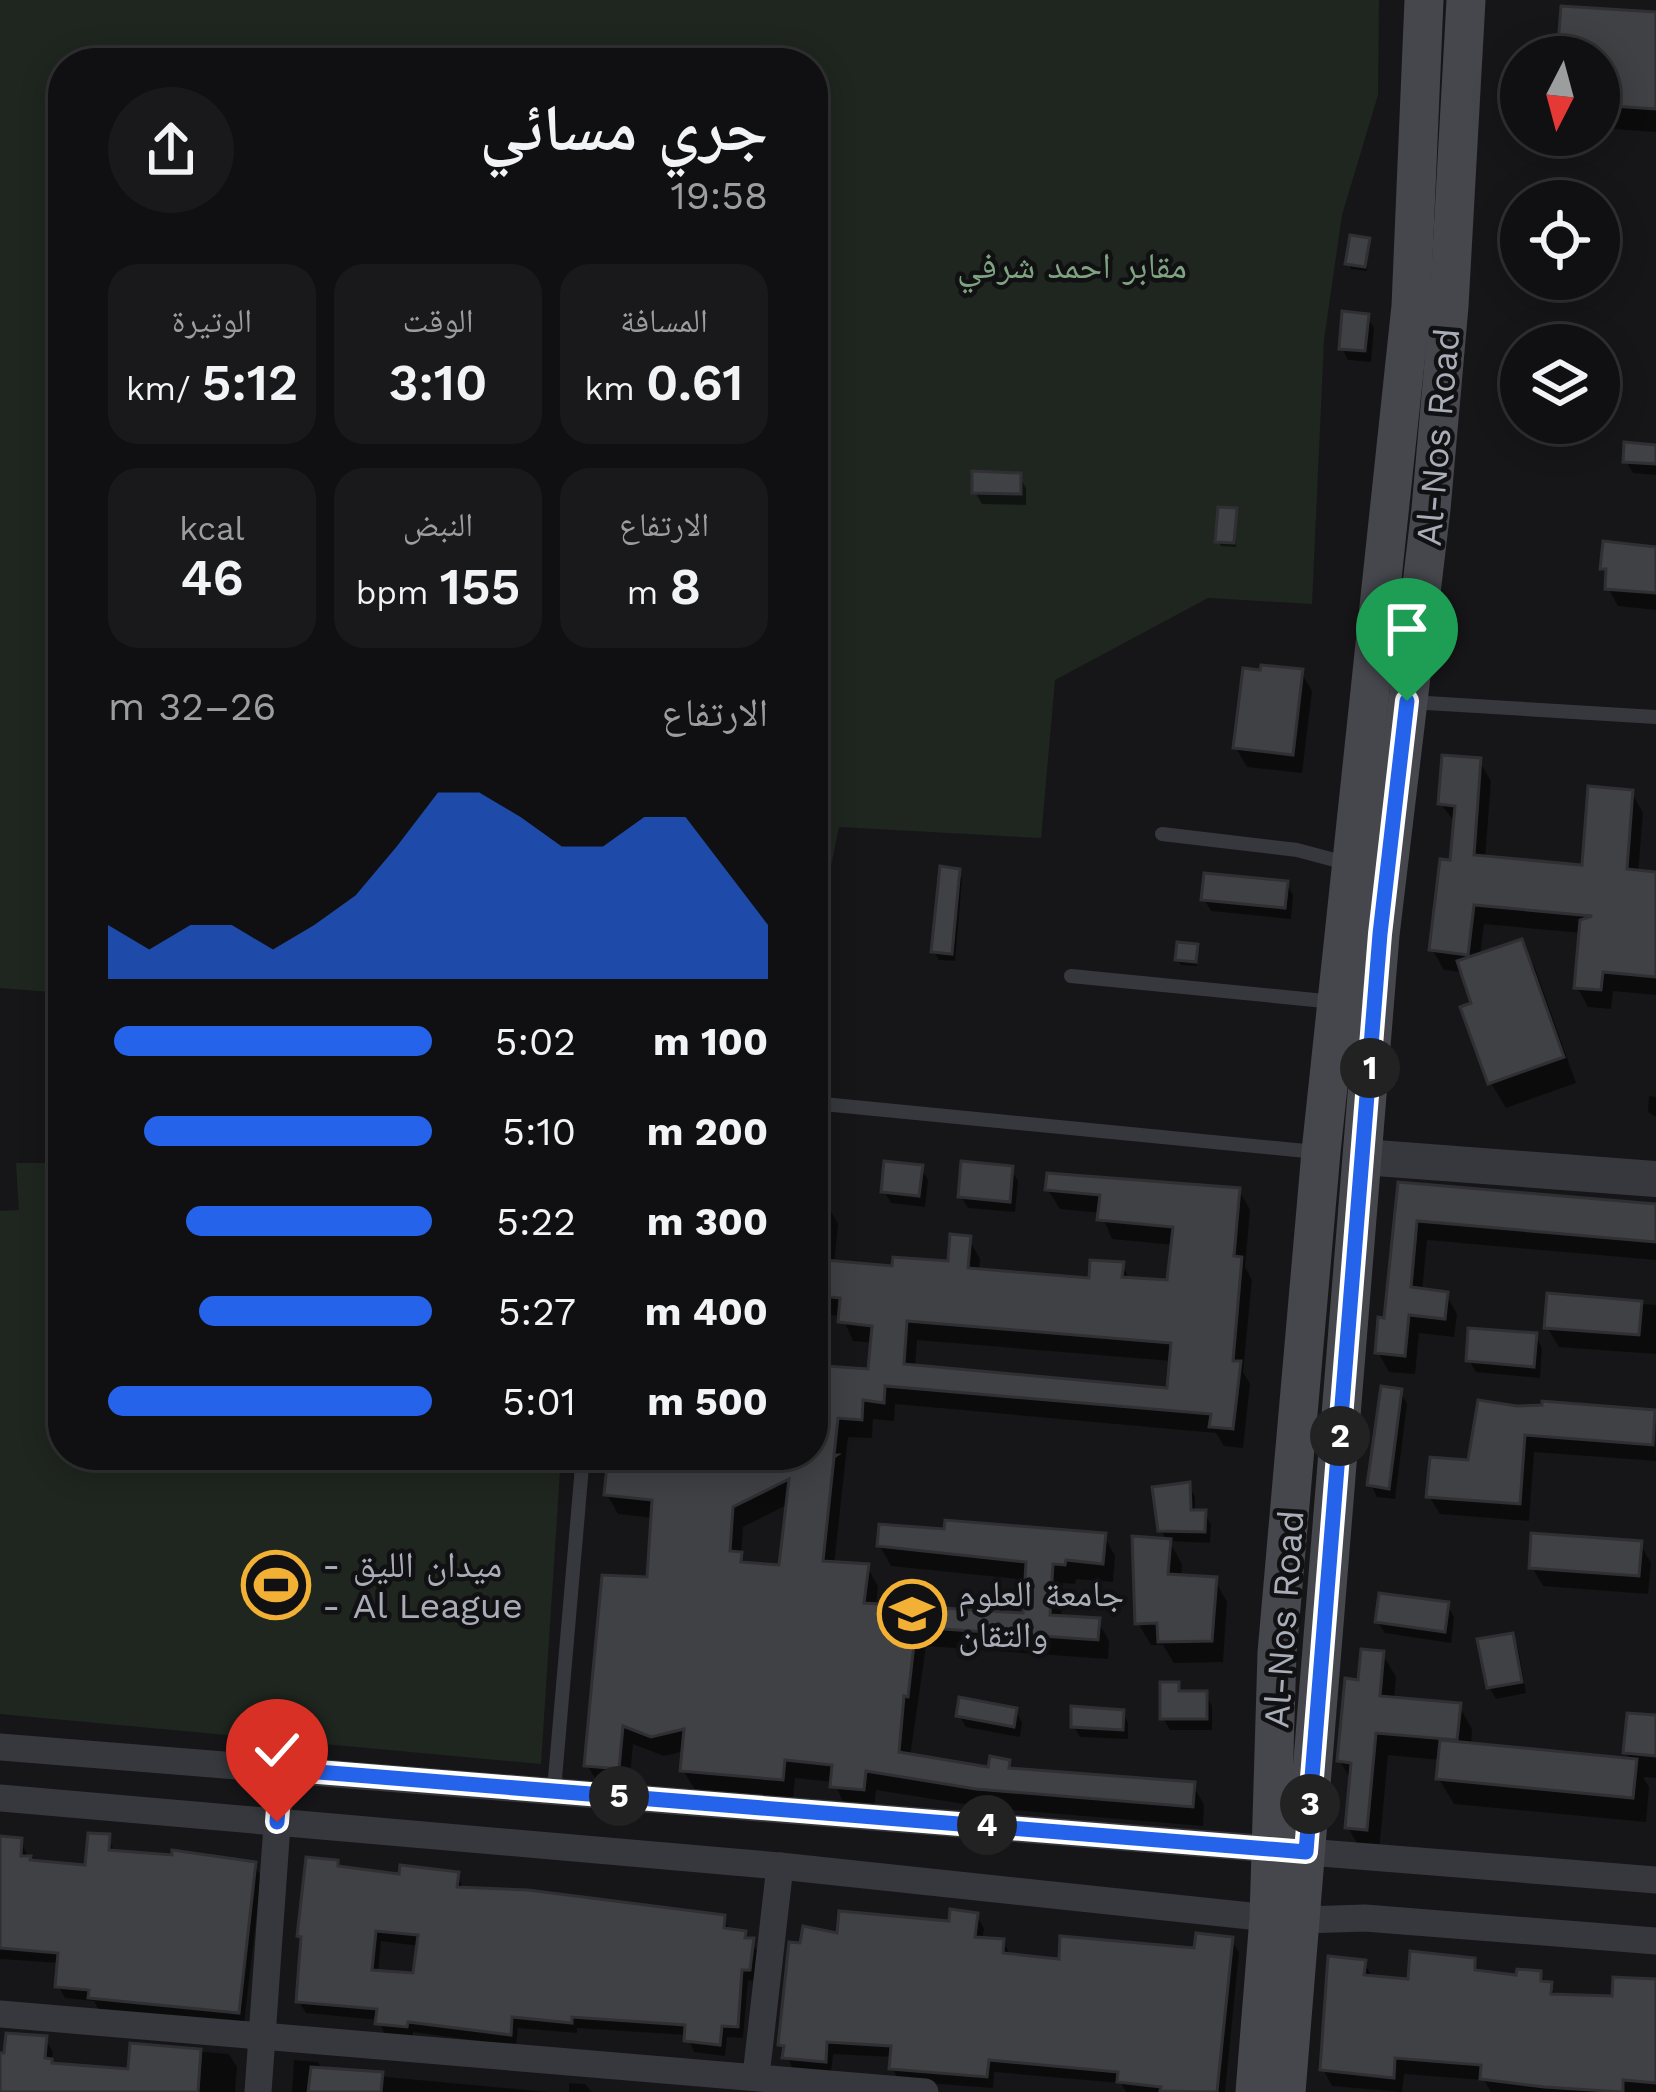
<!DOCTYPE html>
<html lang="ar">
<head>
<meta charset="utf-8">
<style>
	body { margin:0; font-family:"Work Sans","Noto Naskh Arabic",sans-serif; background:#19191b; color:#f1f3f6; direction:rtl; height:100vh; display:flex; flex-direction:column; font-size:45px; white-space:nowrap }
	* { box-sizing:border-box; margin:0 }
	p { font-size:39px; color:#9c9d9f }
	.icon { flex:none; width:66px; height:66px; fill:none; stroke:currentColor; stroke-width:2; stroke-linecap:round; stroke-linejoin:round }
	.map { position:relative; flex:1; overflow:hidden; direction:ltr }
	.drawer { position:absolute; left:48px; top:48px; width:780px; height:1422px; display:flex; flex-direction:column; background:#101012; border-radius:48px; box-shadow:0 6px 30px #0003,0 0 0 3px #303032; direction:rtl }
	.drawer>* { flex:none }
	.needle { width:78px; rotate:186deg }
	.buttons { position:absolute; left:1500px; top:36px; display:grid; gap:24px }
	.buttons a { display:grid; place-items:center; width:120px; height:120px; border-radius:50%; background:#101012; box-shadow:0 6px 30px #0003,0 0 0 3px #303032; font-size:60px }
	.pin { position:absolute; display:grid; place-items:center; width:102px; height:102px; color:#fff; margin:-123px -51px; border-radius:50% 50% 50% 0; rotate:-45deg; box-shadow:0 0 12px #0007 }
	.pin .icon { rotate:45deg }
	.km { position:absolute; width:60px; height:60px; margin:-30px; border-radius:50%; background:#222; color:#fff; font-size:33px; line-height:60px; text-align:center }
	.round { display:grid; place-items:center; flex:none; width:126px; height:126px; border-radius:63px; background:#19191b }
	.headline { display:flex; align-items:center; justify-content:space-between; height:204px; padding:0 60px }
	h1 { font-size:66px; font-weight:600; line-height:90px }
	.figures { display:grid; grid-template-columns:repeat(3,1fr); gap:18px; height:204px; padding:12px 60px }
	.figures div { display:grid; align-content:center; border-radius:30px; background:#19191b; text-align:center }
	.figures b { font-size:51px; font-weight:600 }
	.figures small { font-size:33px; font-weight:400 }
	.figures p { font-size:33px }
	.chart { height:336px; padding:24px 60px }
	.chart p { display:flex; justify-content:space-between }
	.chart svg { width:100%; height:216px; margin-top:12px; fill:#2563eb; opacity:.7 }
	ul { padding:0 60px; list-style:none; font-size:39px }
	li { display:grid; grid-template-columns:192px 144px 1fr; align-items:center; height:90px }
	li i { height:30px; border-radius:15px; background:#2563eb }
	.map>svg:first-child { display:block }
	.green { fill:#1e261f }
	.shadow { fill:#0007; fill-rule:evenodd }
	.building { fill:#404145; stroke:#303034; stroke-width:3; fill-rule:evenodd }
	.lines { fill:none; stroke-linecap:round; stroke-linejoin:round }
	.service { stroke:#37383d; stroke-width:14 }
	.minor { stroke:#37383d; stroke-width:27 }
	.tertiary { stroke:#37383d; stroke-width:36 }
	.secondary { stroke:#45474d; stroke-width:39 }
	.route-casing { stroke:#fff; stroke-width:24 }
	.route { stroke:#2563eb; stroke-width:15 }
	.labels { text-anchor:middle; stroke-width:9; stroke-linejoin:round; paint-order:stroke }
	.park-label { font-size:36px; fill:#7fa381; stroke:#111113 }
	.street-label { font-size:36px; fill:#a8adb8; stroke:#111113 }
	.poi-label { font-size:36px; fill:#a8adb8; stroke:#111113; text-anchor:start }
</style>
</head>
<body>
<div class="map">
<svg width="1656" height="2092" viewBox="0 0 1656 2092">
	<rect width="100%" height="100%" fill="#161618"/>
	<g class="green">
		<path d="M0,0H1379L1378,95L1342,215L1324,340L1312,604L1208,598L1055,680L1041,838L839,827L813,954V63H63V993L0,988Z"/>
		<path d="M16,1163H63V1455H561L541,1764L0,1714V1211L19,1210Z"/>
	</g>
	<g class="shadow">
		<path d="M1656,15V132L1599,128V57H1560Z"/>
		<path d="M1368,241L1367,271L1351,269L1349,264Z"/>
		<path d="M1367,316L1374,328L1371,362L1348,360L1342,348Z"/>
		<path d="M1656,448V475L1633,473L1626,461Z"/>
		<path d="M1019,476L1026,488V505L982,504L975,492Z"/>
		<path d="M1235,511L1236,547L1221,546L1218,541Z"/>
		<path d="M1656,550V610L1618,606L1608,588L1609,577L1603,568Z"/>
		<path d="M1301,672L1312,691L1302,773L1247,767L1236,748Z"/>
		<path d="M1479,761L1491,781L1485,859L1585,868L1632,793L1643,813L1638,873L1656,875V995L1613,991L1611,1009L1588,1007L1577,987L1582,933L1484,924L1480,956L1520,943L1535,968L1576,1083L1506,1108L1491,1083L1464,1008L1474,1005L1463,972L1444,970L1432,949L1453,863L1456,824L1441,804Z"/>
		<path d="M957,870L962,879L955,961L939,960L934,952Z"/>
		<path d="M1286,883L1293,895L1291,919L1211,911L1204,899Z"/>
		<path d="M1196,947L1197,966L1181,965L1178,960Z"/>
		<path d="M1649,1096L1656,1097V1117L1648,1112Z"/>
		<path d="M921,1168L928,1180L925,1207L891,1203L884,1191Z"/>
		<path d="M1011,1169L1018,1181L1015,1212L968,1208L961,1196Z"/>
		<path d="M1400,1186L1656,1206V1260L1427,1240L1422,1291L1446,1294L1457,1314L1454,1337L1419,1333L1415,1374L1389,1372L1378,1352L1387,1321Z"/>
		<path d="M1048,1190H1239L1250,1210L1245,1267L1252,1280L1243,1372L1250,1384L1243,1448L1224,1446L1216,1433L895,1404L894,1421L873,1419L872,1438L848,1437L834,1565L867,1567L878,1586L876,1607L1026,1617L1028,1580L891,1566L880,1546L1104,1536L1115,1556L1113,1582L1076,1579L1075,1584L1063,1583L1061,1619L1098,1621L1109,1641L1108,1659L926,1646L910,1757L991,1770L1009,1763L1014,1772L1193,1785L1204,1805L1203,1826L989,1808L876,1790L874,1808L845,1806L834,1782L795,1778L793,1799L695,1790L683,1770L685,1751L664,1756L633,1744L629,1788L599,1785L587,1765L649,1581L654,1518L618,1514L607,1494L610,1455H813V1367L871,1372L874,1343L853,1341L842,1316L813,1313V1203L827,1204L838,1224L834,1264L895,1269L951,1264L969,1239L980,1259L979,1272L1091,1281L1122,1265L1130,1280L1170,1284L1174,1245L1112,1239L1101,1213L1060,1209ZM917,1340L1172,1361L1170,1391L915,1368ZM789,1504L782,1569L746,1565L741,1557L743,1527Z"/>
		<path d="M1550,1297L1656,1305V1354L1559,1347L1547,1327Z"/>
		<path d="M1536,1336L1542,1348L1540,1378L1476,1372L1469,1360Z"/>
		<path d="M1400,1392L1407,1404L1395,1499L1377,1497L1371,1485Z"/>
		<path d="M1517,1409L1654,1413L1656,1461L1534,1452L1529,1521L1440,1514L1429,1496L1471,1463Z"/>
		<path d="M1189,1486L1195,1497V1513H1204L1211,1524L1210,1543L1169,1541L1182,1564L1181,1578L1215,1580L1227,1602L1223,1662L1174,1663L1163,1645H1151L1138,1623L1168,1542L1161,1530Z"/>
		<path d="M1640,1544L1651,1563L1648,1594L1543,1586L1532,1567Z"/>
		<path d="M1447,1605L1454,1617L1451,1643L1385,1633L1378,1622Z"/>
		<path d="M1511,1636L1518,1648L1526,1693L1496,1699L1489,1687Z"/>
		<path d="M1382,1653L1396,1677L1394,1700L1459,1706L1472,1729L1471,1746L1632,1762L1626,1752L1656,1720V1778L1643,1777L1649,1787L1646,1822L1454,1804L1439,1779L1441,1760L1388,1755L1379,1852L1361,1851L1348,1827L1352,1782L1340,1761L1361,1683Z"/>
		<path d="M1178,1685L1183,1694H1205L1212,1706V1730H1170L1163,1718Z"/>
		<path d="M1016,1711L1022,1723L1020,1737L966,1727L959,1715Z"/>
		<path d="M1123,1712L1128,1723V1739L1080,1737L1074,1727Z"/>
		<path d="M108,1837L115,1853L254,1865L261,1877L244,2024L98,2009L94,2001L65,1998L58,1986L61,1963L0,1959V1839L20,1840L31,1863L88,1868Z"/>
		<path d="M337,1863L341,1870L402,1877L457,1875L464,1890L723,1918L730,1930L744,1934L759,1953L755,1981L748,1980L743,2038L727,2037L725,2056L694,2052L687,2035L577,2028V2033L518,2028L516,2046L413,2032V2038L385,2035L379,2020L306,2013L299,2002L304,1942L300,1936ZM381,1941L419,1946L416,1976L378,1973Z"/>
		<path d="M977,1916L984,1929L982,1940L1003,1942L1010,1954L1062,1962L1196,1951L1231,1940L1239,1952L1225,2092H1126L1121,2083L994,2072L993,2088L899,2081L892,2068L893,2057L833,2054L831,2073L793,2069L781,2044L840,1937L951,1924Z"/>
		<path d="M1473,1960L1481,1974L1519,1978L1540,1974L1558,1997L1614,2000L1656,1983V2092H1491L1484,2080L1404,2074L1402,2092L1332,2086L1323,2069L1364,1963L1373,1978L1410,1982Z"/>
		<path d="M45,2039L53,2052L51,2064L131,2073L133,2046L229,2054L237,2067L235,2092H0V2056Z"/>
		<path d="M294,2060L318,2062L323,2071L549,2092H292Z"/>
		<path d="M569,2083L585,2084L592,2092H569Z"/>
	</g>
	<g class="building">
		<path d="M1561,6L1656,12V109L1599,105V57H1557Z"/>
		<path d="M1350,235L1370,238L1365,267L1345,264Z"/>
		<path d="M1342,311L1369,314L1365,351L1339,349Z"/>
		<path d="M1624,442L1656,445V464L1623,462Z"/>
		<path d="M972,471L1021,473V494L972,493Z"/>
		<path d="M1218,507L1237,508L1234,543L1215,542Z"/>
		<path d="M1603,541L1656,547V593L1605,589L1606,569H1600Z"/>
		<path d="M1261,665L1303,669L1293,755L1233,748L1243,668L1260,670Z"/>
		<path d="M1442,755L1481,758L1474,855L1582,865L1588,786L1633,790L1627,869L1656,872V977L1603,972L1601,990L1574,988L1580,920L1592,916L1474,905L1468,955L1429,950L1440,859L1450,860L1455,806L1438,804Z"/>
		<path d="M940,866L960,869L952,954L931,952Z"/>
		<path d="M1204,873L1288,881L1285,908L1201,900Z"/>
		<path d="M1522,939L1564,1057L1488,1084L1460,1007L1471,1003L1457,961Z"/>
		<path d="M1177,942L1198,944L1196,962L1175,960Z"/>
		<path d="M884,1161L923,1165L919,1196L881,1192Z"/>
		<path d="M961,1161L1013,1166L1010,1202L958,1197Z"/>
		<path d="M1047,1173L1240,1188L1234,1256L1242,1257L1233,1361H1241L1233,1429L1209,1427L1211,1414L885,1386L884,1403L863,1400L862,1420L838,1418L834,1455H837L834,1457L823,1561L869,1564L864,1603L1023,1613L1026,1562L877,1546L879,1524L944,1529L945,1520L1106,1533L1103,1564L1066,1560L1065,1565L1053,1564L1050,1615L1100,1618L1098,1640L916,1627L908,1697L904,1696L899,1752L988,1767L990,1756L1010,1760L1009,1768L1195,1782L1193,1807L976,1789L866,1771L864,1790L830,1787L832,1765L785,1760L783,1780L680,1771L684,1729L651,1737L623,1726L619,1769L584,1766L602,1575L647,1577L652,1500L604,1495L608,1455H813V1365L868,1369L872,1326L838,1322L840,1298L813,1295V1259L892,1266L893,1257L948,1261L950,1234L971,1236L968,1268L1089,1278L1090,1260L1124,1262L1122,1277L1167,1280L1173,1227L1097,1220L1100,1195L1045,1190ZM907,1321L1171,1343L1167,1388L904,1364ZM789,1479L779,1565L741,1562L742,1552L730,1551L733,1507Z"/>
		<path d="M1398,1182L1656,1204V1242L1417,1221L1411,1287L1448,1292L1445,1319L1409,1315L1405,1356L1375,1353L1378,1317L1384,1318Z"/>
		<path d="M1547,1293L1642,1301L1639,1335L1544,1328Z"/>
		<path d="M1468,1328L1537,1333L1534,1367L1466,1361Z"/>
		<path d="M1381,1386L1402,1389L1389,1489L1367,1485Z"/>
		<path d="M1478,1400L1517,1406L1542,1405V1401L1655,1410L1653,1445L1525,1435L1520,1504L1426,1497L1430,1457L1468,1460Z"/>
		<path d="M1190,1482L1191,1510H1206L1205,1532L1158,1531L1152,1487Z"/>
		<path d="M1531,1533L1642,1541L1639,1576L1529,1568Z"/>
		<path d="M1132,1536L1171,1539L1168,1574L1217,1577L1212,1641L1158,1642L1157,1623L1135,1624Z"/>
		<path d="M1379,1593L1449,1602L1445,1632L1375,1622Z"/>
		<path d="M1513,1633L1522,1682L1487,1688L1477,1639Z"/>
		<path d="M1361,1649L1384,1651L1380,1696L1461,1703L1457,1740L1376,1733L1367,1830L1345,1828L1351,1763L1337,1761L1345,1678L1358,1680Z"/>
		<path d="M1160,1682H1179V1691H1207V1719H1160Z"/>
		<path d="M959,1697L1017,1708L1014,1727L956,1716Z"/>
		<path d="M1071,1706L1124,1710L1123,1730L1071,1727Z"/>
		<path d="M1627,1713L1656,1715V1756L1623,1753Z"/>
		<path d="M1440,1740L1637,1759L1633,1798L1436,1779Z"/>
		<path d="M88,1833L110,1834L109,1850L172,1855V1850L256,1862L239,2013L88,1998L89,1990L55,1987L58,1953L0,1948V1836L22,1838L21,1856H31L30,1860L85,1865Z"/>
		<path d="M306,1857L338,1860V1866L399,1874L400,1865L459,1872L457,1887L528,1890L725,1915L724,1928L746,1931L745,1938H754L750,1970H742L738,2027L722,2026L720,2045L684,2041L685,2025L572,2017V2023L512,2017L511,2035L408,2022L407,2027L375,2024L377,2009L296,2002L301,1937L297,1936ZM376,1931L418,1935L413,1973L372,1970Z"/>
		<path d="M950,1909L978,1913L975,1937L1004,1939L1003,1953L1059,1959L1060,1936L1194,1948L1196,1933L1233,1937L1217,2092L1160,2091L1161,2087L1117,2082L1118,2072L989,2060L987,2077L889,2069L891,2046L827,2042L826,2062L782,2058L784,2046L778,2045L789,1942L800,1943L803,1926L837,1933L839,1911L949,1921Z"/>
		<path d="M1410,1951L1475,1958V1970L1516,1975L1517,1969L1541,1971V1981L1552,1982L1551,1994L1612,1996L1613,1977L1656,1979V2083L1623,2080V2092L1544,2087L1480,2079L1481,2065L1395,2058L1394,2078L1320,2070L1328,1956L1366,1960L1364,1975L1408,1979Z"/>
		<path d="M6,2033L47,2036L45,2058L52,2059V2063L128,2069L130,2043L201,2049L198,2092H0V2053H4Z"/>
		<path d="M311,2067L383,2072L381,2092H308Z"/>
	</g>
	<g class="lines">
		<g class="service">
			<path d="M1410,702L1656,717"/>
			<path d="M1162,834L1297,850L1346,863"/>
			<path d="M1071,976L1335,1002"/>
			<path d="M813,1103L1316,1152"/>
			<path d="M554,1790L583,1455"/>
		</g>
		<g class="minor">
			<path d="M0,1747L1656,1880"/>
			<path d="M0,1798L780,1866L1269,1918"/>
			<path d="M1303,1920L1365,1918L1656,1941"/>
			<path d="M0,2014L925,2092"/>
			<path d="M756,2076L780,1866"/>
			<path d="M258,2092L281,1769"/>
		</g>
		<path class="tertiary" d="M1363,1157L1656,1179"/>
		<g class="secondary">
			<path d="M1255,2092L1269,1918L1277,1653L1321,1152L1411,306L1424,0"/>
			<path d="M1286,2092L1380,935L1431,509L1449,306L1466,0"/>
		</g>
	</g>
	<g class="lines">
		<g class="route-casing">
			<path id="route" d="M277,1822L281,1769L1306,1852L1380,934L1407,701"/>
		</g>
		<use href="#route" class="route"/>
	</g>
	<defs>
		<g id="stadium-ring" transform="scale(3.45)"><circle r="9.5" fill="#111113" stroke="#f2b134" stroke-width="1.5"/><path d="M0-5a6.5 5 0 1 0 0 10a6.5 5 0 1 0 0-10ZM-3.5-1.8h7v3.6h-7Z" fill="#f2b134"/></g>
		<g id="university-ring" transform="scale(3.45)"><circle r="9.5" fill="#111113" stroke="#f2b134" stroke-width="1.5"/><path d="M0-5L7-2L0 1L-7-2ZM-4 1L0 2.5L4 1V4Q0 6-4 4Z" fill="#f2b134"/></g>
	</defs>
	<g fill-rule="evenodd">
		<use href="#stadium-ring" x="276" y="1585"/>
		<use href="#university-ring" x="912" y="1614"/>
	</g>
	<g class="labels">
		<g class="park-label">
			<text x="1072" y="278">مقابر احمد شرفي</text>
		</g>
		<g class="street-label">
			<text transform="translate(1437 437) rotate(-85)" y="13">Al-Nos Road</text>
			<text transform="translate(1283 1619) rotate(-86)" y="13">Al-Nos Road</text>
		</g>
		<g class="poi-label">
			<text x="322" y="1577">- ميدان الليق<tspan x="322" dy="41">- Al League</tspan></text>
			<text x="958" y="1606">جامعة العلوم<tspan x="958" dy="41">والتقان</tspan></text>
		</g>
	</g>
</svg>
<div class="buttons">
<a><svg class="needle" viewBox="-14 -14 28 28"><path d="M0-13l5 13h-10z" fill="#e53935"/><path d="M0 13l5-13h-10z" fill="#9c9d9f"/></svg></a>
<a><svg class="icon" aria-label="locate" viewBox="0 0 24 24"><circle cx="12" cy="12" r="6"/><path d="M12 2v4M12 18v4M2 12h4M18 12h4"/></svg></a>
<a><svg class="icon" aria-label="layers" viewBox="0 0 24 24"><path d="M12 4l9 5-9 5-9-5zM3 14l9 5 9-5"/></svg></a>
</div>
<div class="pin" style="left:1407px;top:701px;background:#1e9e55"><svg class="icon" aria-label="arrive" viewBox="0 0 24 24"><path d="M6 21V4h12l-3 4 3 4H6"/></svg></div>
<div class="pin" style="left:277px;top:1822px;background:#d93025"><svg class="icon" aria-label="check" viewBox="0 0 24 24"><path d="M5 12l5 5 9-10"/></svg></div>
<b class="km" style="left:1370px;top:1068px">1</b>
<b class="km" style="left:1340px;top:1436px">2</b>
<b class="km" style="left:1310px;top:1804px">3</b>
<b class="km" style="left:987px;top:1825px">4</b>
<b class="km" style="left:619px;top:1796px">5</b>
<section class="drawer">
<div class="headline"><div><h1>جري مسائي</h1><p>19:58</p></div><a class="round"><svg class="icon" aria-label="share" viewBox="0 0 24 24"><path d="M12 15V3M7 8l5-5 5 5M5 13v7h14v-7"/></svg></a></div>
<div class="figures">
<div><p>المسافة</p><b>0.61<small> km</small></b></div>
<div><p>الوقت</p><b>3:10</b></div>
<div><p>الوتيرة</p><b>5:12<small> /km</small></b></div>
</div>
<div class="figures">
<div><p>الارتفاع</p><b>8<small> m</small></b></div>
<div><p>النبض</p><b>155<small> bpm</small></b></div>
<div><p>kcal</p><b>46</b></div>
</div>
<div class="chart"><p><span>الارتفاع</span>26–32 m</p>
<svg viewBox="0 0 160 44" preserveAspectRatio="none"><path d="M0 44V33L10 38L20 33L30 33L40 38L50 33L60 27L70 17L80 6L90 6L100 11L110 17L120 17L130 11L140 11L150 22L160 33V44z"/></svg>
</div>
<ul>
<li><b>100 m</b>5:02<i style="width:98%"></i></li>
<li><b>200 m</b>5:10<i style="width:89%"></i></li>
<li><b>300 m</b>5:22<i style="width:76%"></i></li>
<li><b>400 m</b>5:27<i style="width:72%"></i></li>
<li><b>500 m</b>5:01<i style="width:100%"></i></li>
</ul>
</section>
</div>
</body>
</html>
